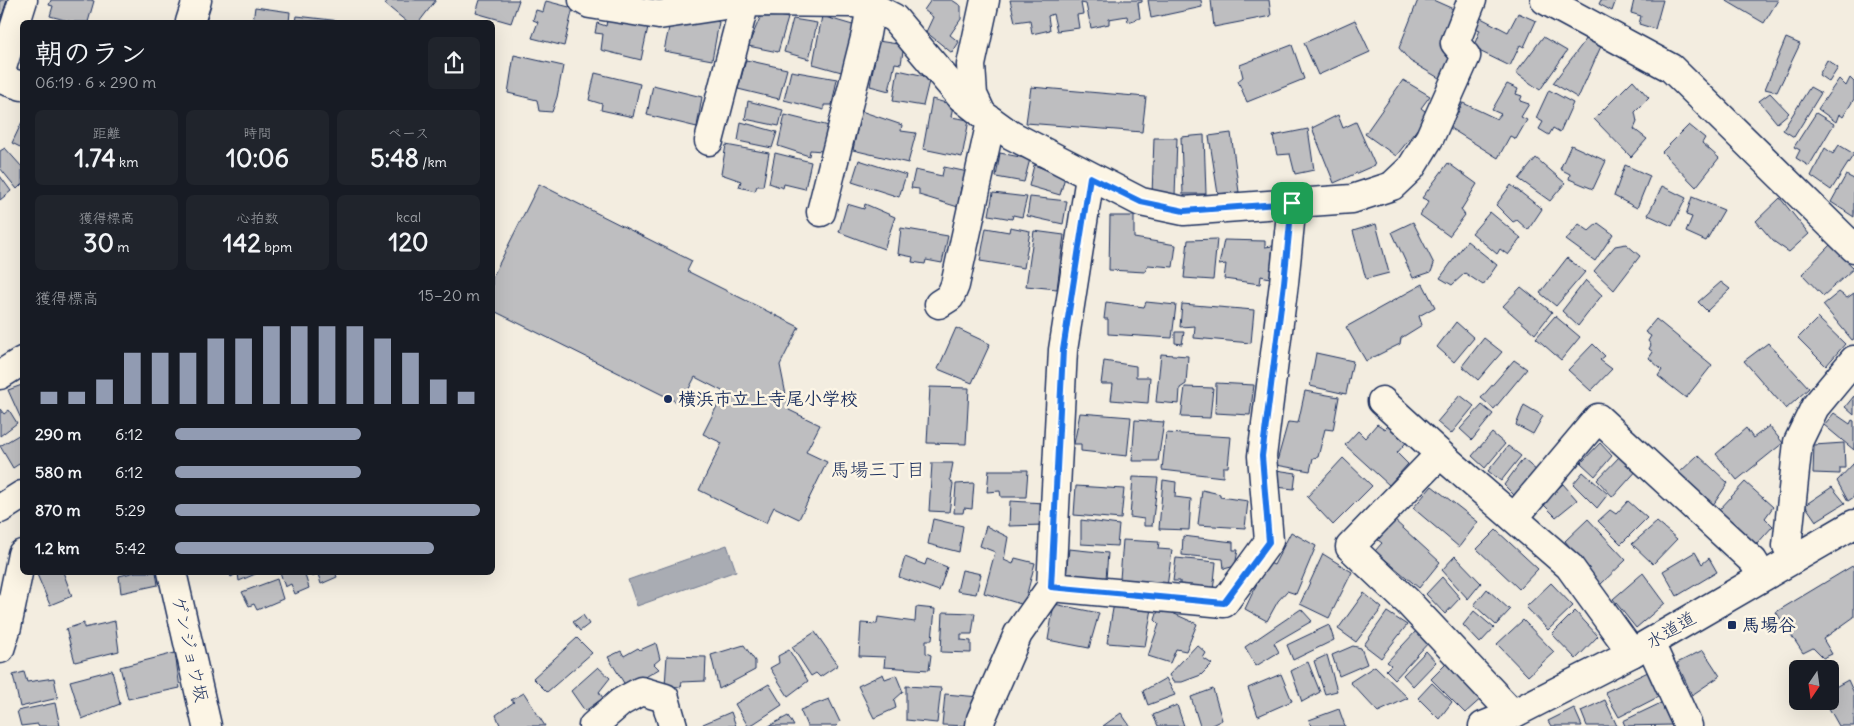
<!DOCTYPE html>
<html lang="ja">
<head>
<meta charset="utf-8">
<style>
	body { margin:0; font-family:Delius,"Klee One",sans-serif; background:#20242c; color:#f1f3f6; height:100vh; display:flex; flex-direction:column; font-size:19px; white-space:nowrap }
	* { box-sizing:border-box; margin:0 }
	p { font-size:16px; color:#9ea1a6 }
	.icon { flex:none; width:28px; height:28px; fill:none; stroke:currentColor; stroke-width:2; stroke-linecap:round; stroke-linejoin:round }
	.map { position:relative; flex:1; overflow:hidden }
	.side { position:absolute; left:20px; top:20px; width:475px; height:555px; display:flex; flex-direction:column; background:#171b24; border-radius:8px; box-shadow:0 5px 20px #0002 }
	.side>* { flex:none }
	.needle { width:32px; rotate:193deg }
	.fabs { position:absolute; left:1789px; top:660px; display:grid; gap:10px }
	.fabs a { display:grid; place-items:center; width:50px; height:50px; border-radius:8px; background:#171b24; box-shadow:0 5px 20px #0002; font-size:25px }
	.pin { position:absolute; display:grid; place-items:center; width:42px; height:42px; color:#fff; margin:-21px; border-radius:10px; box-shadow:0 2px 8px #0006 }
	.round { display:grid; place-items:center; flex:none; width:52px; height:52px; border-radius:8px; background:#20242c }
	.summary { display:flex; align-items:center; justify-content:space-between; height:85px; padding:0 15px }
	h1 { font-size:28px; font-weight:700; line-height:38px }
	.metrics { display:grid; grid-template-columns:repeat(3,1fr); gap:8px; height:85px; padding:5px 15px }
	.metrics div { display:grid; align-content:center; border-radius:8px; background:#20242c; text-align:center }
	.metrics b { font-size:25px; font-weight:700 }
	.metrics small { font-size:14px; font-weight:400 }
	.metrics p { font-size:14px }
	.chart { height:140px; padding:10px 15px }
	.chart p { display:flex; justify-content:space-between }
	.chart svg { width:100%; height:90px; margin-top:5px; stroke:#919bb2; stroke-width:6 }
	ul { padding:0 15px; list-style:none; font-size:16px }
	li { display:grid; grid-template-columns:80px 60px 1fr; align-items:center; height:38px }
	li i { height:12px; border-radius:6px; background:#919bb2 }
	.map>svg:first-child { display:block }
	.water { fill:#a9acb3; stroke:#707a91 }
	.building { fill:#bebec0; stroke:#1b2f5e }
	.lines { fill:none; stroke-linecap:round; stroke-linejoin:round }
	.minor-casing { stroke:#1b2f5e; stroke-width:31 }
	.tertiary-casing { stroke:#1b2f5e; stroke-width:31 }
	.primary-casing { stroke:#1b2f5e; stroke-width:31 }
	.minor { stroke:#fcf5e5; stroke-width:28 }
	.tertiary { stroke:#fcf5e5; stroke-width:28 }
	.primary { stroke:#fcf5e5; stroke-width:28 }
	.route-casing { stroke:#fff; stroke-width:10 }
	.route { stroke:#1a73e8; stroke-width:6 }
	.poi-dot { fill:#1b2f5e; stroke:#fcf5e5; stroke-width:2 }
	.labels { text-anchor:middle; stroke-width:5; stroke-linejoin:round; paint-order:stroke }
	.poi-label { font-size:18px; font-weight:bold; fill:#1b2f5e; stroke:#fcf5e5; text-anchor:start }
	.street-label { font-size:18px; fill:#1b2f5e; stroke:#fcf5e5 }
	.neighbourhood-label { font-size:19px; fill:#1b2f5e; stroke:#fcf5e5 }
</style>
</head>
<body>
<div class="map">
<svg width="1854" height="726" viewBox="0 0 1854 726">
	<rect width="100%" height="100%" fill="#f3ede0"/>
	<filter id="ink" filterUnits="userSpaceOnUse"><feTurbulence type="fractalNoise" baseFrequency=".02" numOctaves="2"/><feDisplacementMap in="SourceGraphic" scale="10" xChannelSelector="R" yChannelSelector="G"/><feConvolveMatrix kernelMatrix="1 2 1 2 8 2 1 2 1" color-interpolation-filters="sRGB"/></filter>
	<g filter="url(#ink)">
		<path class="water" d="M727,545L736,571L637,606L628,580Z"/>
		<g class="building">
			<path d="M0,0H7L0,21Z"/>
			<path d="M51,0H91L94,1L88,22H72L50,16L53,6L49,5Z"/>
			<path d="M388,0H436L419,22H407L385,4Z"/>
			<path d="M480,0H519L511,23L476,13Z"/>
			<path d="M931,0H952L961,6V19L950,35L959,42L952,53L926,32L933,17L924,10Z"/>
			<path d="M1010,0H1142V2L1138,3L1140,18L1128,22L1127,16L1109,19V24L1091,28L1086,4L1081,3L1083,14L1077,15L1079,28L1057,31L1053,14L1048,16L1050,30L1032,34L1030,20L1015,22Z"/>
			<path d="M1148,0H1201L1202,7L1151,18Z"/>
			<path d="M1211,0H1269L1271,16L1214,27Z"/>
			<path d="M1418,0H1433L1460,12L1456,57L1444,81L1410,61L1399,48Z"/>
			<path d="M1601,0H1616L1612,11L1599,4Z"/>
			<path d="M1634,0H1663L1655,29L1639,24L1641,16L1631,13Z"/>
			<path d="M1725,0H1778L1764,23Z"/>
			<path d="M546,1L573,8L564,46L532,38L538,22L533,20L536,10L543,12Z"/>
			<path d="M255,7L290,12L289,22H253Z"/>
			<path d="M762,13L788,18L778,52L748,46Z"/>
			<path d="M1518,13L1536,21L1524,47L1520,45L1510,66L1473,48L1480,30L1475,28L1479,17L1508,32Z"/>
			<path d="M297,16L349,22H296Z"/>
			<path d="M822,16L856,26L845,73L813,64Z"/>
			<path d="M706,17L719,22L712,60L664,51L670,23Z"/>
			<path d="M793,19L817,23L809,59L784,52Z"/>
			<path d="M607,20L648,27L641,60L601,50L603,34L595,33L597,23L606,26Z"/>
			<path d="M1355,20L1370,52L1318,75L1304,43Z"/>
			<path d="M1543,37L1567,51L1540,90L1516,73Z"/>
			<path d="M1587,38L1602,44L1578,98L1553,83Z"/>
			<path d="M1786,38L1800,44L1777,92L1765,89Z"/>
			<path d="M878,41L904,45L901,64L895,63L889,91L870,86Z"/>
			<path d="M1292,45L1304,79L1247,102L1238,81L1243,77L1240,65Z"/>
			<path d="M514,55L563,66L557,97L552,112L539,111L537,100L508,93Z"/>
			<path d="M746,60L787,69L779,99L738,89Z"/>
			<path d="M1827,60L1838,68L1829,82L1819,75Z"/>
			<path d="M898,70L930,77L923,106L893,101Z"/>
			<path d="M791,71L837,79L832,105H824V110L784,100Z"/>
			<path d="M595,73L640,84L633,117L601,110L602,104L589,100Z"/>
			<path d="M1850,78L1854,82V99L1843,117L1839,114L1836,122L1818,109L1839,79L1846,86Z"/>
			<path d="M1403,80L1430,96L1421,108L1429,114L1396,156L1365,134Z"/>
			<path d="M1633,80L1649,98L1635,112L1637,122L1634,129L1647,139L1631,157L1594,119Z"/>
			<path d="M1507,84L1518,89L1516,94L1522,96L1520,101L1529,104L1521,117L1527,120L1516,139L1510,136L1498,158L1450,128L1463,103L1497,119L1501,114L1492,110Z"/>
			<path d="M653,85L702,97L697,127L647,115Z"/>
			<path d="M1031,87L1146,97L1142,132L1026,123Z"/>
			<path d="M1810,87L1821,93L1794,137L1783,130Z"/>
			<path d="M1549,90L1573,103L1560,132L1553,128L1549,135L1539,129L1543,122L1536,118Z"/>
			<path d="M1770,93L1789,113L1777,123L1759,101Z"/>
			<path d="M932,99L953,105L951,117L969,120L962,157L923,149Z"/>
			<path d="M748,101L783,110L779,126L745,119Z"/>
			<path d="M861,111L902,125L901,131L916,133L908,163L853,150Z"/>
			<path d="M1816,113L1834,124L1809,166L1796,158L1800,150L1794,147Z"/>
			<path d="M785,115L829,126L822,151L810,150L809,156L778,146Z"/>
			<path d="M1338,115L1343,128L1356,122L1375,165L1334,183L1312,128Z"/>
			<path d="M22,122V148L12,143Z"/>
			<path d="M741,122L777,132L772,148L738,141Z"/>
			<path d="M1689,125L1705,138L1702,143L1719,158L1696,187L1662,152Z"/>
			<path d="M1308,129L1314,170L1295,174L1290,154L1277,155L1273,136Z"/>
			<path d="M1231,133L1239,192L1218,194L1209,136Z"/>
			<path d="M1204,135L1206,194H1183L1181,137Z"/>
			<path d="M1154,138H1177L1175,196L1152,195Z"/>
			<path d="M726,145L769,153L763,186H757L755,191L739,187L741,181L721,174Z"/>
			<path d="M1571,145L1606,161L1593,189L1569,179L1570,174L1560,169Z"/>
			<path d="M1839,145L1854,154L1831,190L1811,176L1825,148L1833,154Z"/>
			<path d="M5,148L22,167V184L17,189L0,168V151Z"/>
			<path d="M775,153L811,162L805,189L784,184L783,188L769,183Z"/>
			<path d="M1000,153L1030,159L1024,182L996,177Z"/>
			<path d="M1536,158L1565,183L1550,201L1519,179Z"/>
			<path d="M859,160L906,175L899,197L852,182Z"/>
			<path d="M1448,163L1477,184L1461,210L1465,215L1449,236L1420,215L1429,201L1422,198Z"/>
			<path d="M1034,165L1065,177L1060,195L1029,186Z"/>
			<path d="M1625,165L1650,176L1637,208L1614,196Z"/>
			<path d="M944,167L968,172L966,187H961L958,207L919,195V189L911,188L915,170L942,176Z"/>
			<path d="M1846,175L1854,179V217L1831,202Z"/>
			<path d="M0,176L11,191L0,200Z"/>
			<path d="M539,184L692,261L687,271L799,327L780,365L789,410L820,425L806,452L827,462L799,519L774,507L766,523L699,490L722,443L703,434L724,392L695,377L681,404L492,310V278Z"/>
			<path d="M1511,185L1542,209L1528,230L1517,220L1513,222L1496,205Z"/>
			<path d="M1662,186L1686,198L1672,226L1648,215Z"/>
			<path d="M993,193L1027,197L1022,217L1013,215L1012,219L989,215Z"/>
			<path d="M1030,197L1067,201L1063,224L1027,216Z"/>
			<path d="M1692,197L1724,210L1706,241L1686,232L1692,217L1686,215Z"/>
			<path d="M1780,198L1809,234L1789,252L1773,241L1756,221Z"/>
			<path d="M847,204L864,209L865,204L895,217L884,249L839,232Z"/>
			<path d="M1490,212L1521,238L1508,255L1500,249L1497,254L1472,233Z"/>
			<path d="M1110,216H1134V238L1176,245L1173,267L1148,265L1145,272L1109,270Z"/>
			<path d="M1413,222L1434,264L1431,272L1413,278L1392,232Z"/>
			<path d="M1598,223L1613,234L1595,261L1566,240L1579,224L1589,231Z"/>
			<path d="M1376,224L1389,273L1366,279L1353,231Z"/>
			<path d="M1010,227L1030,231L1024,268L980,261L986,228L1009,232Z"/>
			<path d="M901,228L948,236L942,263L926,260L925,264L912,262L913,257L898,254Z"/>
			<path d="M1034,231L1064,235L1057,289L1026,286Z"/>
			<path d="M1217,239L1213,280L1184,278L1188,240Z"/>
			<path d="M1224,240L1265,241V247L1273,246L1270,278L1261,276L1260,284L1224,279L1226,264L1219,265Z"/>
			<path d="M1467,241L1497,265L1483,285L1465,273L1452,285L1440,278Z"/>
			<path d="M1626,244L1640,256L1614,290L1594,271L1615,246Z"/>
			<path d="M1830,245L1854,268L1823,296L1802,274Z"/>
			<path d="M1567,258L1585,272L1556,306L1540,293Z"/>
			<path d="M1586,280L1602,295L1578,326L1562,311Z"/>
			<path d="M1721,282L1730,289L1707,311L1698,302Z"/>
			<path d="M1423,284L1435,307L1419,316L1422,325L1401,338L1400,344L1366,361L1346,327Z"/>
			<path d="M1521,287L1552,312L1535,334L1503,306Z"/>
			<path d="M1839,292L1847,298L1854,293V339L1852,340L1823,305Z"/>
			<path d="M1106,302L1144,307L1146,302L1176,305L1172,338L1108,334V319H1104Z"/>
			<path d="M1182,304L1254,310L1251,343L1194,338L1195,326L1180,327Z"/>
			<path d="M1555,316L1580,337L1561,360L1536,338Z"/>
			<path d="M1818,318L1845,344L1826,366L1798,338Z"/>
			<path d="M1656,319L1712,365L1686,398L1658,376L1662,370L1649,358L1653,352L1649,349L1651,345L1648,341L1651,336L1645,332Z"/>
			<path d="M1456,322L1474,338L1454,362L1437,347Z"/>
			<path d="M956,328L990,344L972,383L938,369Z"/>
			<path d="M1175,332H1184L1182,344L1175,343Z"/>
			<path d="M1484,338L1502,352L1478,380L1462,366Z"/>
			<path d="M1768,343L1809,388L1786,409L1744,361Z"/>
			<path d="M1593,344L1605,356L1600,360L1612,369L1591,391L1568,370Z"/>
			<path d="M1316,353L1353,361L1346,394L1310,386Z"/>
			<path d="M1161,354L1188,356L1186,384L1180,388L1179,404L1156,402Z"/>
			<path d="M1514,360L1527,369L1494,409L1481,398Z"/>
			<path d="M1104,361L1136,366V377H1150L1148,403L1111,400L1113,384H1101Z"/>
			<path d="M1216,383L1254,385L1250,415L1215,413Z"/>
			<path d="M22,385V421L8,390Z"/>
			<path d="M930,387L969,388L966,444L927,443Z"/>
			<path d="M1185,387L1213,388L1210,418L1181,417Z"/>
			<path d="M1305,391L1339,397L1333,430L1325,429L1318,457L1313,458L1310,471L1276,465L1288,422L1298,423Z"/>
			<path d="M1460,395L1474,406L1451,434L1437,422Z"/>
			<path d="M1854,396V415L1845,407Z"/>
			<path d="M1482,405L1493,414L1472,440L1460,429Z"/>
			<path d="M1524,405L1543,416L1533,434L1516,425Z"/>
			<path d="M0,409L4,414L9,410L17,423L0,436Z"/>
			<path d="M1080,413L1131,417L1127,456L1081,451V444H1074Z"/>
			<path d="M1834,413L1850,424L1852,420L1854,421V450L1824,425Z"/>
			<path d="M1135,420L1164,422L1158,461H1132Z"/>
			<path d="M1391,423L1410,438L1397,453L1408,464L1389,485L1345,445L1358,431L1365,438L1377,424L1385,429Z"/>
			<path d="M1769,426L1783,443L1737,480L1716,454L1746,428L1753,438Z"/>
			<path d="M22,433V462L13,468L0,446Z"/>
			<path d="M1166,433L1231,437L1228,467H1223V477L1162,470Z"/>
			<path d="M1492,433L1505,444L1485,468L1472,456Z"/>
			<path d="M1600,443L1612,456L1595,476L1581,463Z"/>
			<path d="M1844,443L1845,468H1840V474L1813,473L1814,445Z"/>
			<path d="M1508,446L1521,456L1501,481L1488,471Z"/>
			<path d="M1622,454L1639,468L1613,497L1597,480Z"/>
			<path d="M1698,455L1728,483L1713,505L1679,473Z"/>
			<path d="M1343,458L1372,486L1333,525L1307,497Z"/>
			<path d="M1523,459L1537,471L1515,496L1504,485Z"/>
			<path d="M932,463H953L950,479L953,484L949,512L929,511Z"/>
			<path d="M1854,463V497L1848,501L1837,481Z"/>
			<path d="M989,470H1028L1026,497H1001L1000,491L987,492Z"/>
			<path d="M1276,470L1296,473L1294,489L1276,487Z"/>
			<path d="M1583,472L1608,494L1597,508L1573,484Z"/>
			<path d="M1133,477L1158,478L1152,526H1144V519L1130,517Z"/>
			<path d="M1163,480L1176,482L1175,497L1191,499L1189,530L1159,529Z"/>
			<path d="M1745,482L1773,507L1765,518L1773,526L1756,545L1719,510Z"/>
			<path d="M974,483L972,509L964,508L963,513H954L956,484Z"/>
			<path d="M1563,484L1577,500L1556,517L1542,503Z"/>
			<path d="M1076,486L1124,489L1121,519L1074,515Z"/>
			<path d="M1432,486L1478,522L1459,547L1413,508Z"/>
			<path d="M1832,487L1845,503L1816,521L1805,505Z"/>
			<path d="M1202,490L1220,494V497L1248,501L1245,528L1198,525Z"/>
			<path d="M1010,501L1044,503V525L1009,526Z"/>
			<path d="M1628,501L1647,518L1621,544L1598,521L1610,510L1616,514Z"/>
			<path d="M933,519L963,526L959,552L928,544Z"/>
			<path d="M1393,519L1440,562L1419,588L1375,551L1382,543L1378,540Z"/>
			<path d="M1588,519L1626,560L1600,585L1565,541Z"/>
			<path d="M1081,520L1119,525L1117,546L1081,544Z"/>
			<path d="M1657,522L1677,539L1653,564L1632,544Z"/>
			<path d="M986,526L1008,537L1004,560L1013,564L1015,558L1035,563L1024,605L984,593L995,552L980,546Z"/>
			<path d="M1496,530L1538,569L1519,589L1477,549Z"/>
			<path d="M1291,532L1316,546L1296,594L1287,591L1278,601L1267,621L1245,609L1267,562L1274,565Z"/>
			<path d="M1183,536L1233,542V550H1238L1235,566L1224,569L1223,559L1182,555Z"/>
			<path d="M1123,540L1159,542L1158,549L1172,550L1167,587H1158L1159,582L1120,579Z"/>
			<path d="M1069,549L1108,553L1106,579L1084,576L1085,582L1072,581L1074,574H1066Z"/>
			<path d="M1695,552L1702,564L1709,558L1717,572L1677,596L1663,571Z"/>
			<path d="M1323,554L1352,572L1329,618L1300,604Z"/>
			<path d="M1455,556L1481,583L1468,599L1442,570Z"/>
			<path d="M905,557L925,565L927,559L947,567L939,591L899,577Z"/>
			<path d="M1176,558L1216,562L1213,592L1180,588V581H1173Z"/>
			<path d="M1854,565V617L1823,639L1832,654L1823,658L1813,648L1803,653L1776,612Z"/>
			<path d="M962,570L981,574L976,594L957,591Z"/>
			<path d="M36,572H63L72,596L50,605Z"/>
			<path d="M135,572H156L158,585L121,593L119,576Z"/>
			<path d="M229,572H260L239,581L238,573L231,577Z"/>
			<path d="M280,572H304L309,588L295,594L291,584L285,587Z"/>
			<path d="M311,572H335L337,577L321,584L318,574L312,577Z"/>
			<path d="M1643,573L1665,603L1636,628L1613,599Z"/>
			<path d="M1442,577L1460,598L1445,614L1426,594Z"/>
			<path d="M277,579L283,599L257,610L254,604L249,606L242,592Z"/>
			<path d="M1551,583L1573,606L1548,630L1526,607Z"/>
			<path d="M1487,589L1510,610L1496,625L1474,605Z"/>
			<path d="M1364,593L1382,608L1356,642L1338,629Z"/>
			<path d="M1114,603L1152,609L1145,646L1107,643Z"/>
			<path d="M1054,604L1099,613L1089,648L1048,640Z"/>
			<path d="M916,607L935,609L932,640H926V653L931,655L929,670L884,667L885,657L859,656L861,623L877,624L878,617L915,622Z"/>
			<path d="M1159,607L1197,624L1186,651L1176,649L1170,663L1148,656L1159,624L1155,620Z"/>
			<path d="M1301,609L1312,621L1274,643L1279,652L1256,666L1245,647Z"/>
			<path d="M1474,611L1494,628L1480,643L1463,625Z"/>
			<path d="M1575,611L1598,636L1576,659L1552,634Z"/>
			<path d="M943,612L975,613L972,634H961V640L971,641V653L941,652Z"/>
			<path d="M1387,612L1407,625L1381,658L1364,645Z"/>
			<path d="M583,615L589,624L580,631L573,622Z"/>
			<path d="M1523,620L1554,652L1528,676L1497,644Z"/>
			<path d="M115,621L119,651L75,662L66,629L84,623V628Z"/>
			<path d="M1329,625L1334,640L1293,660L1287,645Z"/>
			<path d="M1417,630L1430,641L1395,679L1386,670L1391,665L1387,662Z"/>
			<path d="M815,632L838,665L820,677L816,673L811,676L792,647Z"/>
			<path d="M577,638L592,653L547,692L533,678Z"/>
			<path d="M656,643L660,659L654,664L659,669L627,688L608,657L621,651L624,656L638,648L640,650Z"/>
			<path d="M744,645L755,661V670L719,689L711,655Z"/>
			<path d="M1197,645L1206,653L1203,658L1212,664L1201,675L1182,682H1173L1169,675Z"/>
			<path d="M1353,646L1361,648L1367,664L1339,676L1332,655Z"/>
			<path d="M789,650L808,681L788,696L770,668L779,663L778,656Z"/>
			<path d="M1703,650L1720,676L1692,695L1677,663Z"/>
			<path d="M1426,651L1436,662L1413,686L1403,675Z"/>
			<path d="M175,653L180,688L128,699L120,667Z"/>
			<path d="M1327,655L1337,691L1325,694L1314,661Z"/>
			<path d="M667,656L706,657L705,681L682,682L681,687L665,686Z"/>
			<path d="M1451,659L1484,696L1465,713L1431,679Z"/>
			<path d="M1308,662L1320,692L1302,702L1291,671Z"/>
			<path d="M1375,666L1408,698L1378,712L1350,682Z"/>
			<path d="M598,667L610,678L599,692L603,698L585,711L571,691Z"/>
			<path d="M112,670L120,704L82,719L70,681Z"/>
			<path d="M24,672L27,682L54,678L58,698L20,707L13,675Z"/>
			<path d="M1648,672L1660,696L1619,717L1605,692Z"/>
			<path d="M883,674L885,679L896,675L903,692L894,700L896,708L874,718L858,686Z"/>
			<path d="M1281,674L1292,701L1258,716L1248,688Z"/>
			<path d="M1166,678L1175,695L1148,705L1143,691Z"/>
			<path d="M1848,680L1854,693V726H1839L1825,701H1830V690Z"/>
			<path d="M1432,683L1452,702L1439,719L1418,698Z"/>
			<path d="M769,684L782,705L750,726H748L735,704Z"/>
			<path d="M906,686L941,688L937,723L906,720Z"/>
			<path d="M1213,689L1222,720L1210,726H1200L1191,697Z"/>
			<path d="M524,693L545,726H499L500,725L496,715L514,702L511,700Z"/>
			<path d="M945,694L979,697L971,726L942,725Z"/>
			<path d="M829,699L840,722L836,726H807L800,710Z"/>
			<path d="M1605,700L1617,726H1587L1581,711Z"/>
			<path d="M55,703L60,726H38V724L21,726L17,711Z"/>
			<path d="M1661,703L1672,725L1625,726L1623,721Z"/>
			<path d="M1177,705L1184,726H1158L1153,715Z"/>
			<path d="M1574,708L1582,726H1551L1548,721Z"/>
			<path d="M1339,709L1345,726H1311L1309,720Z"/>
			<path d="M731,712L736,726H703V724Z"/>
			<path d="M1121,713L1130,726H1103Z"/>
			<path d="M788,716L794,726H769Z"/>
		</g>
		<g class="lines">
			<g class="minor-casing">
				<g id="minor">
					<path d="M583,0L590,4L659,15L745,2"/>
					<path d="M985,0L971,65L973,95L982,114L1011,135L1141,202L1184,211L1352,199L1392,186L1411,168L1430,137L1466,56L1455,43L1472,0"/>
					<path d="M1545,0L1671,68L1854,248"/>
					<path d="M0,74L23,0"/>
					<path d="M0,79L22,86"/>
					<path d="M709,141L745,2L853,3L871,6L894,18L961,97L979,111"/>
					<path d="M821,212L866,34L871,6"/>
					<path d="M939,304L950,297L955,285L991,121"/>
					<path d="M0,375L22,361"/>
					<path d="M1382,401L1440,454L1569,566L1632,653"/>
					<path d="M1440,454L1350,547L1407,601L1513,714"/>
					<path d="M0,509L22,495"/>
					<path d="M1514,518L1598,418L1753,561L1762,576"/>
					<path d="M1793,559L1787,546L1798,442L1815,407L1854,360"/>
					<path d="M172,572L207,726"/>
					<path d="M1051,587L1224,603L1269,541L1262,456L1284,283L1292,203"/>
					<path d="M1650,643L1688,726"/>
					<path d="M0,649L7,627L22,554"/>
					<path d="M593,726L621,702L641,691L665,698L673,726"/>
					<path d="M980,726L981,719L1018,634L1051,587L1063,350L1090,177"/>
				</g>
			</g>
			<g class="tertiary-casing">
				<path id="tertiary" d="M190,22L197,0"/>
			</g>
			<g class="primary-casing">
				<path id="primary" d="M1483,726L1513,714L1632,653L1854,524"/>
			</g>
			<use href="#minor" class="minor"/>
			<use href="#tertiary" class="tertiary"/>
			<use href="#primary" class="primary"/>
		</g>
	</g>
	<g class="lines" filter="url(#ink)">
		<g class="route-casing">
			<path id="route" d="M1090,177L1141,202L1184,211L1292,203L1284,283L1262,456L1269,542L1224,603L1051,587L1063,350Z"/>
		</g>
		<use href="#route" class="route"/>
	</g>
	<g class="poi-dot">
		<circle cx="668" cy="399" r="5"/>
		<rect x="1727" y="620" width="10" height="10" rx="2.5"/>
	</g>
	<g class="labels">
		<g class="poi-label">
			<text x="678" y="405">横浜市立上寺尾小学校</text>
			<text x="1742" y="631">馬場谷</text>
		</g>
		<g class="street-label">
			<text transform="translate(1671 630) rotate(-31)" y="6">水道道</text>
			<text transform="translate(190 649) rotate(77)" y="6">ゲンジョウ坂</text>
		</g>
		<g class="neighbourhood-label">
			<text x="878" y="476">馬場三丁目</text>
		</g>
	</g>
</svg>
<div class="fabs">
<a><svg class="needle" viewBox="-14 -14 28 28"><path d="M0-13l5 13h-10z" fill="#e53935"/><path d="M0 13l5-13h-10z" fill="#9ea1a6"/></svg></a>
</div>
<div class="pin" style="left:1292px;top:203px;background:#1e9e55"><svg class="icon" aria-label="arrive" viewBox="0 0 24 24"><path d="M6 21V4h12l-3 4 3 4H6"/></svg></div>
<section class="side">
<div class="summary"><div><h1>朝のラン</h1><p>06:19 · 6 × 290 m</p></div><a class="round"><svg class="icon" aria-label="share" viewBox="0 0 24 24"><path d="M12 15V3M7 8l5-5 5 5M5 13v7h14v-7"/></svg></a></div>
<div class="metrics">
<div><p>距離</p><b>1.74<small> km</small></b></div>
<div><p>時間</p><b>10:06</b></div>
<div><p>ペース</p><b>5:48<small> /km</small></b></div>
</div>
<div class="metrics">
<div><p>獲得標高</p><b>30<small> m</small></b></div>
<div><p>心拍数</p><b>142<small> bpm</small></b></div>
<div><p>kcal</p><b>120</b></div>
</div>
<div class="chart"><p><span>獲得標高</span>15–20 m</p>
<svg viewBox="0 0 160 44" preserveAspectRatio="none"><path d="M5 44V38M15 44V38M25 44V32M35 44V19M45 44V19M55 44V19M65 44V12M75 44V12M85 44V6M95 44V6M105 44V6M115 44V6M125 44V12M135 44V19M145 44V32M155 44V38"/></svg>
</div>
<ul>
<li><b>290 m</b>6:12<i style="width:61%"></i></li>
<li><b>580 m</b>6:12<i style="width:61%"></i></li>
<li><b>870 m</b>5:29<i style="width:100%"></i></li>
<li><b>1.2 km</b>5:42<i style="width:85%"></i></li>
</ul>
</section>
</div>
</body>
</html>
